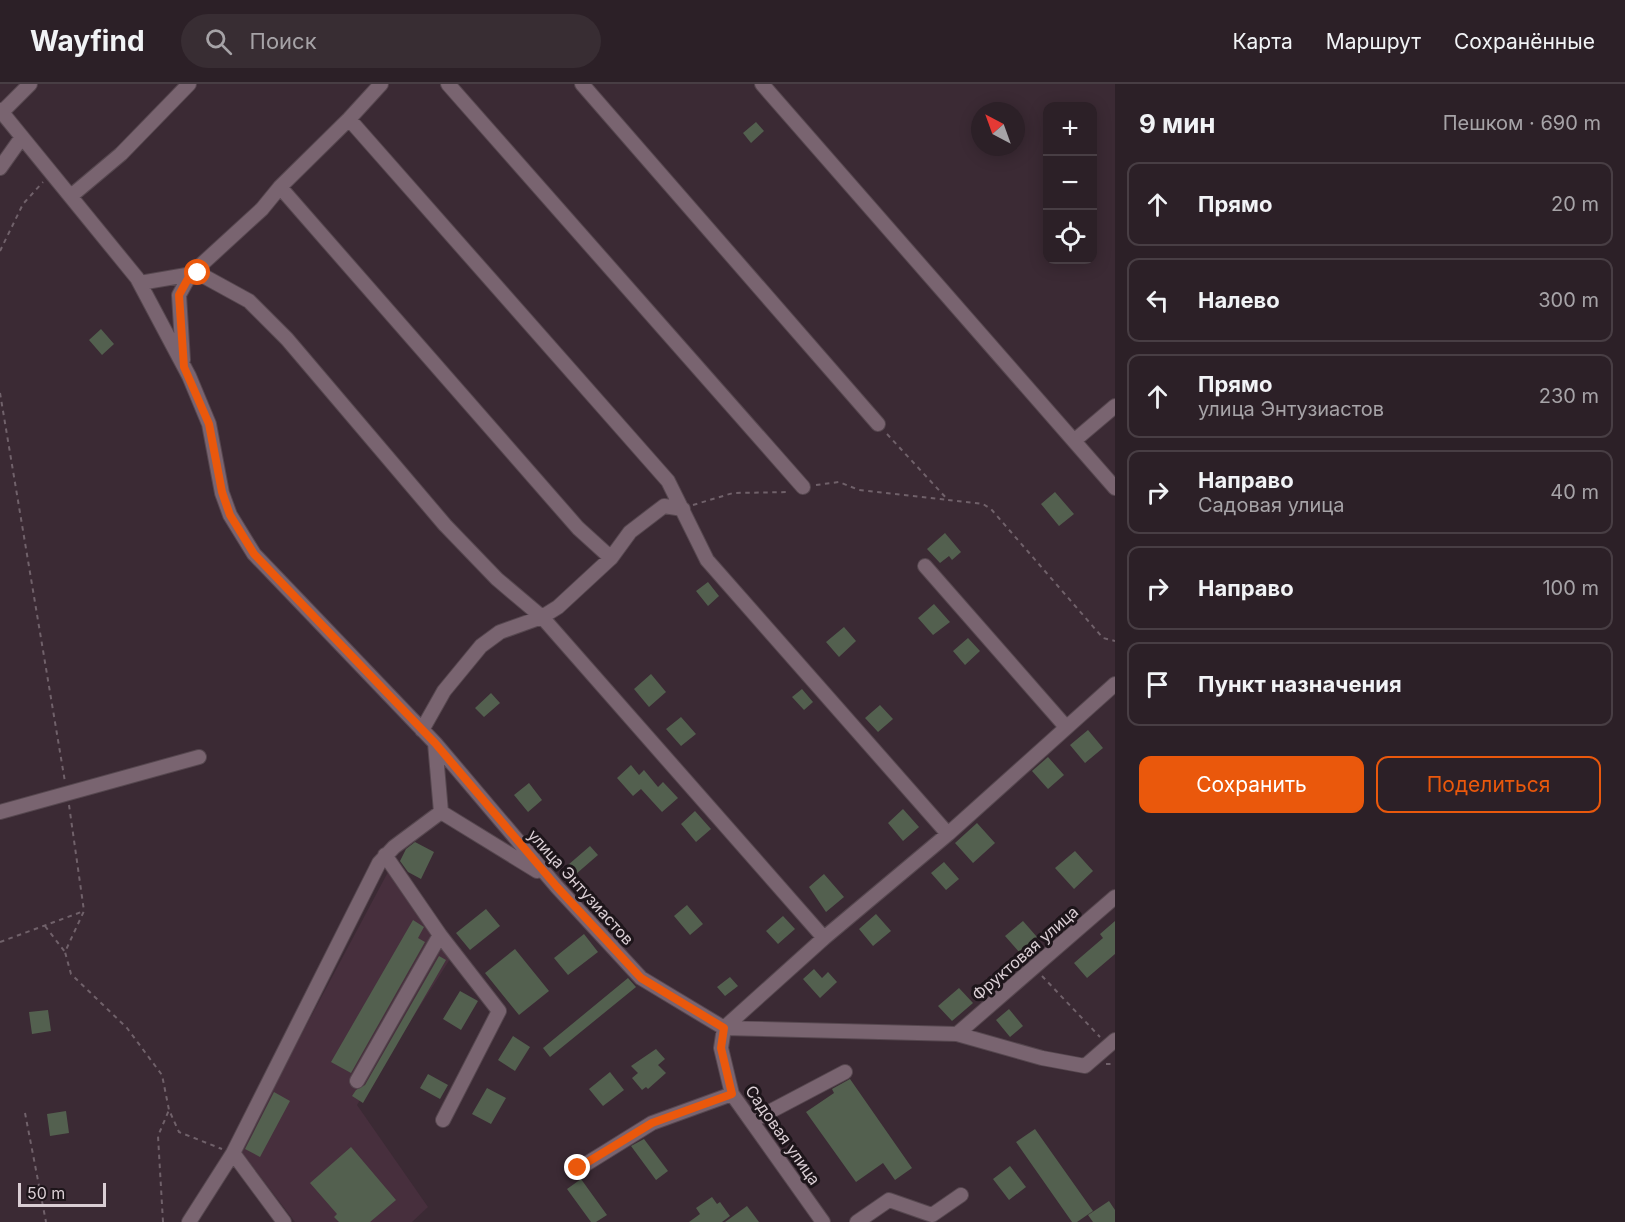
<!DOCTYPE html>
<html lang="ru">
<meta charset="utf-8">
<style>
body{margin:0;font-family:Inter,sans-serif;background:#382d33;color:#f1f3f6}
.controls{position:absolute;right:18px;top:18px;display:grid;overflow:hidden;border-radius:12px;box-shadow:0 3px 15px #0003}
.controls button{width:54px;height:54px;display:grid;place-items:center;padding:0;border:0;border-bottom:2px solid #483e44;background:#2c2027;color:#f1f3f6;font:30px sans-serif}
.compass{position:absolute;left:971px;top:18px;width:54px;height:54px;border-radius:50%;background:#2c2027;box-shadow:0 3px 15px #0003;rotate:319deg}
.scale{position:absolute;left:18px;bottom:15px;width:88px;box-sizing:border-box;padding-left:6px;border:3px solid #daced4;border-top:0;font-size:16px;line-height:21px;white-space:nowrap;color:#daced4;-webkit-text-stroke:4px #1d151a;paint-order:stroke}
.stop{position:absolute;width:18px;height:18px;margin:-14px;border:4px solid #ea580c;border-radius:50%;background:#fff}
.stop.end{background:#ea580c;border-color:#fff;box-shadow:0 2px 6px #0008}
.list{margin:0;padding:0;list-style:none}
h2{display:flex;justify-content:space-between;align-items:center;height:78px;margin:0;padding:0 24px;font-size:26px}
h2 small{font-size:20px;font-weight:400;color:#a6a3a7}
.list li{display:grid;grid-template-columns:39px 1fr auto;gap:18px;align-items:center;box-sizing:border-box;height:84px;margin:0 12px 12px;padding:0 12px;border:2px solid #483e44;border-radius:12px}
.list b{display:block;font-size:22px;white-space:nowrap}
.list p{margin:0;font-size:20px;white-space:nowrap;color:#a6a3a7}
.list em{font-size:20px;font-style:normal;color:#a6a3a7}
.actions{display:flex;gap:12px;padding:18px 24px}
.actions a{flex:1;padding:14px 0;border:2px solid #ea580c;border-radius:12px;text-align:center;font-size:21px;color:#ea580c}
.actions .main{background:#ea580c;color:#fff}
.icon{flex:none;width:33px;height:33px;fill:none;stroke:currentColor;stroke-width:2;stroke-linecap:round;stroke-linejoin:round}
.map{position:relative;flex:none;width:1115px;height:1138px;overflow:hidden}
header{display:flex;align-items:center;gap:36px;box-sizing:border-box;height:84px;padding:0 30px;background:#2c2027;border-bottom:2px solid #483e44}
header strong{font-size:28px}
nav{display:flex;gap:33px;margin-inline-start:auto;font-size:21px}
.search{width:420px;height:54px;background:#382d33;display:flex;align-items:center;gap:15px;box-sizing:border-box;padding:0 21px;border-radius:33px;color:#a6a3a7;font-size:22px}
main{display:flex}
aside{flex:1;background:#2c2027}
.map>svg:first-child{display:block}
.built{fill:#472f3d}
.building{fill:#53604f}
.lines{fill:none;stroke-linecap:round;stroke-linejoin:round}
.minor-casing{stroke:#56474f;stroke-width:16}
.path{stroke:#70616a;stroke-width:2;stroke-dasharray:4.5 4.5;stroke-linecap:butt}
.minor{stroke:#796470;stroke-width:14}
.route{stroke:#ea580c;stroke-width:8}
.labels{text-anchor:middle;stroke-width:6;stroke-linejoin:round;paint-order:stroke}
.street-label{font-size:16px;fill:#daced4;stroke:#1d151a}
</style>
<header>
<strong>Wayfind</strong>
<div class="search"><svg class="icon" aria-label="search" viewBox="0 0 24 24"><circle cx="10" cy="10" r="6"/><path d="M15 15l6 6"/></svg>Поиск</div>
<nav><a>Карта</a><a>Маршрут</a><a>Сохранённые</a></nav>
</header>
<main>
<div class="map">
<svg width="1115" height="1138" viewBox="0 0 1115 1138">
<rect width="100%" height="100%" fill="#3b2a34"/>
<path class="built" d="M388 788 452 872 357 1021 428 1123 412 1138H295L240 1066Z"/>
<path class="building" d="M756 38 764 47 751 59 743 49Z
M101 245 114 260 102 271 89 256Z
M1055 408 1074 430 1059 442 1041 420Z
M945 449 961 468 952 476 949 472 940 479 927 465Z
M708 498 719 512 708 522 696 507Z
M934 520 950 538 933 551 918 534Z
M844 543 856 557 839 573 826 558Z
M968 554 980 567 965 581 953 567Z
M651 590 666 608 649 623 634 605Z
M802 605 813 618 804 626 792 613Z
M491 609 500 619 484 633 475 624Z
M880 621 893 635 878 648 865 634Z
M681 633 696 650 681 662 666 645Z
M1088 646 1103 664 1085 679 1070 661Z
M1048 673 1064 691 1048 705 1032 687Z
M631 681 639 691 644 686 658 703 663 698 678 714 662 728 641 705 633 712 617 694Z
M529 699 542 716 528 728 514 711Z
M903 725 919 743 903 757 888 739Z
M695 727 711 745 696 758 681 740Z
M977 739 995 759 973 779 955 759Z
M415 758 434 768 421 795 408 788 400 777 406 765Z
M590 762 598 771 576 790 568 781Z
M1075 767 1093 787 1074 805 1055 784Z
M944 778 959 795 946 806 931 789Z
M824 790 844 813 826 828 809 803Z
M687 821 703 840 690 851 674 832Z
M486 825 500 842 470 866 456 849Z
M876 830 891 847 873 862 859 845Z
M783 832 795 845 778 860 766 847Z
M413 836 424 843 418 854 425 858 351 989 331 978Z
M1023 837 1037 853 1019 868 1005 852Z
M1115 837V870L1087 894 1074 879 1103 854 1100 850Z
M584 850 598 868 568 891 554 874Z
M515 865 549 907 519 931 485 889Z
M439 872 446 876 363 1019 352 1012 356 1006 365 1001Z
M814 885 822 894 828 888 837 898 820 914 803 895Z
M730 893 738 902 725 912 717 903Z
M628 894 636 903 550 973 543 964Z
M959 904 973 919 952 937 938 922Z
M460 907 478 917 461 946 443 935Z
M1009 925 1023 942 1010 953 996 936Z
M48 926 51 947 32 950 29 928Z
M513 952 530 963 515 987 498 976Z
M656 965 665 975 658 981 666 989 648 1005 646 1003 642 1006 632 994 638 989 631 982Z
M610 988 624 1006 603 1022 589 1005Z
M428 990 448 1001 440 1015 420 1004Z
M850 995 912 1084 895 1096 883 1079 856 1098 806 1028 834 1009 832 1005Z
M487 1004 506 1014 491 1040 472 1030Z
M274 1008 290 1017 260 1073 245 1065Z
M66 1027 69 1049 50 1052 47 1030Z
M1035 1045 1093 1127 1077 1138H1072L1016 1058Z
M644 1055 668 1087 656 1096 631 1062Z
M351 1063 396 1116 370 1138H339L334 1133 337 1130 310 1099Z
M1010 1082 1026 1103 1009 1116 993 1095Z
M581 1095 607 1131 596 1138H591L567 1105Z
M712 1113 717 1120 720 1118 730 1132 722 1138H689L700 1130 696 1124Z
M1109 1117 1115 1126V1138H1093L1088 1131Z
M747 1122 759 1138H725Z"/>
<g class="lines">
<defs>
<path id="minor" d="M448 0 803 403
M582 0 878 340
M762 0 1115 404
M0 26 137 194 189 292 209 340 222 409 230 431 254 470 435 659 557 803 641 894 724 944 957 950 1042 974 1085 982 1115 956
M2 28 30 0
M349 35 668 397 707 476 948 750
M0 84 22 53
M280 103 578 444 611 474
M71 112 121 70 189 0
M140 199 198 189 249 217 287 255 445 441 497 495 542 533 824 854
M183 276 179 211 190 191 262 125 280 103 349 35 381 0
M1075 356 1115 322
M925 482 1066 643
M422 646 444 607 481 562 500 548 542 533 558 523 611 474 630 448 664 422 683 425
M0 728 199 673
M441 728 537 787
M385 771 440 851
M724 944 824 854 948 750 1115 600
M724 944 721 964 732 1010 823 1138
M957 950 1115 813
M357 997 440 851 499 927 443 1036
M752 1037 845 988
M233 1069 284 1138
M578 1085 652 1039 732 1010
M189 1138 233 1069 379 779 394 763 441 728 435 659
M857 1138 889 1116 932 1131 961 1111"/>
</defs>
<use href="#minor" class="minor-casing"/>
<path class="path" d="M0 167 23 120 43 98
M0 309 65 698
M887 350 948 416 983 420 991 425 1103 554 1115 557
M816 401 839 398 859 406 948 416
M693 421 733 409 790 408
M69 721 84 827 65 868 71 890 127 944 162 991 169 1026 179 1048 222 1065
M45 842 65 868
M0 858 84 827
M1042 892 1100 953
M1106 980H1115
M25 1029 46 1138
M163 1138 158 1052 169 1026"/>
<use href="#minor" class="minor"/>
</g>
<g class="lines">
<path class="route" d="M198 189 190 191 179 211 184 283 209 340 222 408 230 431 254 470 435 659 557 803 641 894 724 944 721 964 732 1010 652 1039 578 1084"/>
</g>
<g class="labels">
<g class="street-label">
<text transform="translate(581 803) rotate(48)" y="6">улица Энтузиастов</text>
<text transform="translate(1025 869) rotate(-41)" y="6">Фруктовая улица</text>
<text transform="translate(783 1051) rotate(55)" y="6">Садовая улица</text>
</g>
</g>
</svg>
<div class="controls">
<button>+</button>
<button>−</button>
<button><svg class="icon" aria-label="locate" viewBox="0 0 24 24"><circle cx="12" cy="12" r="6"/><path d="M12 2v4M12 18v4M2 12h4M18 12h4"/></svg></button>
</div>
<svg class="compass" viewBox="-18 -18 36 36"><path d="M0-13l5 13h-10z" fill="#e53935"/><path d="M0 13l5-13h-10z" fill="#a6a3a7"/></svg>
<div class="scale">50 m</div>
<div class="stop" style="left:198px;top:189px"></div>
<div class="stop end" style="left:578px;top:1084px"></div>
</div>
<aside>
<h2>9 мин<small>Пешком · 690 m</small></h2>
<ul class="list">
<li><svg class="icon" aria-label="ahead" viewBox="0 0 24 24"><path d="M12 20V5M6 11l6-6 6 6"/></svg><div><b>Прямо</b></div><em>20 m</em></li>
<li><svg class="icon" aria-label="left" viewBox="0 0 24 24"><path d="M17 20v-9H6M10 6l-5 5 5 5"/></svg><div><b>Налево</b></div><em>300 m</em></li>
<li><svg class="icon" aria-label="ahead" viewBox="0 0 24 24"><path d="M12 20V5M6 11l6-6 6 6"/></svg><div><b>Прямо</b><p>улица Энтузиастов</p></div><em>230 m</em></li>
<li><svg class="icon" aria-label="right" viewBox="0 0 24 24"><path d="M7 20v-9h11M14 6l5 5-5 5"/></svg><div><b>Направо</b><p>Садовая улица</p></div><em>40 m</em></li>
<li><svg class="icon" aria-label="right" viewBox="0 0 24 24"><path d="M7 20v-9h11M14 6l5 5-5 5"/></svg><div><b>Направо</b></div><em>100 m</em></li>
<li><svg class="icon" aria-label="arrive" viewBox="0 0 24 24"><path d="M6 21V4h12l-3 4 3 4H6"/></svg><div><b>Пункт назначения</b></div></li>
</ul>
<div class="actions"><a class="main">Сохранить</a><a>Поделиться</a></div>
</aside>
</main>
